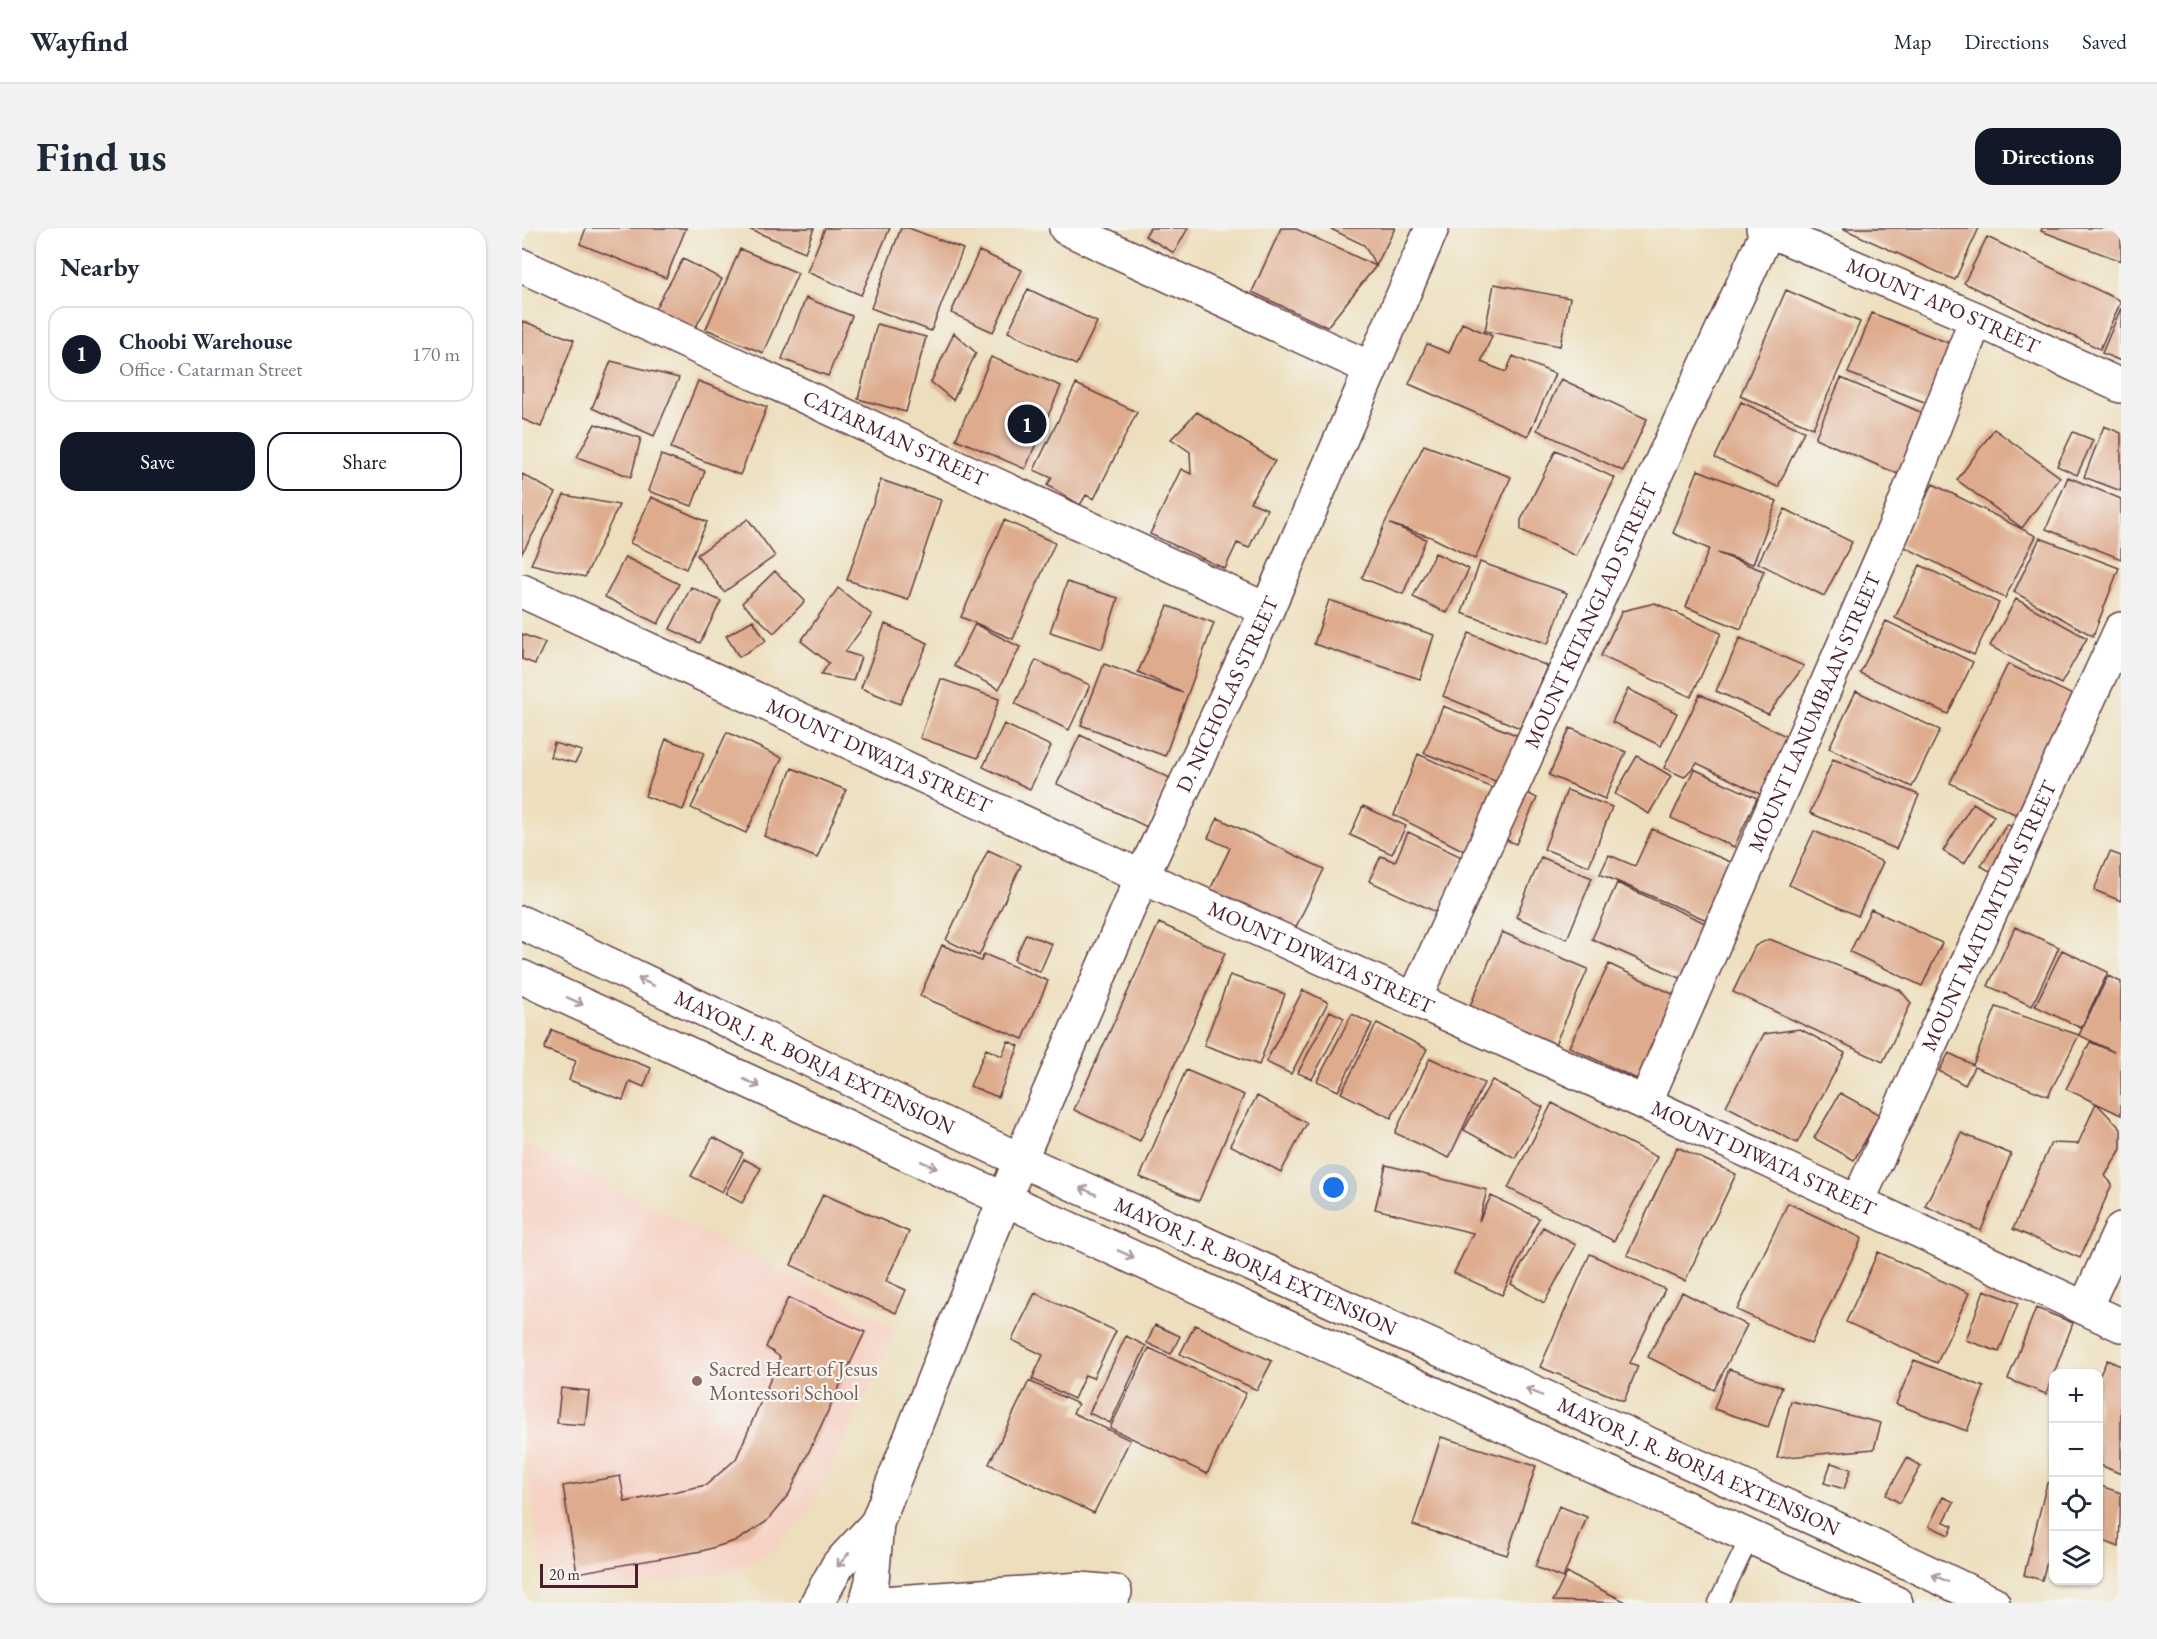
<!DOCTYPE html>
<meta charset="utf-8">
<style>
body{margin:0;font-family:"EB Garamond",serif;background:#f2f2f3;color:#1f2937}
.controls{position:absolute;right:18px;bottom:18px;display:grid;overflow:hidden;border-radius:12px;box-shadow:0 2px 4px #0004}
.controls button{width:54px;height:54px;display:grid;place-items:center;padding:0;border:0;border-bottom:2px solid #e0e1e3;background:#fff;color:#1f2937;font:30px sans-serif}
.scale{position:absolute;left:18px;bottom:15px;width:98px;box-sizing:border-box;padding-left:6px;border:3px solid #4a1f2b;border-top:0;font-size:16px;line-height:21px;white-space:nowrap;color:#4a1f2b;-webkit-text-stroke:4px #f6f6f2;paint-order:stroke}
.you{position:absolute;left:812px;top:960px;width:21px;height:21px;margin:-15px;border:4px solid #fff;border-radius:50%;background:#1a73e8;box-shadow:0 0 0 9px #1a73e833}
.badge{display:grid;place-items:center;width:39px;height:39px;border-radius:50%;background:#111827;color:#fff;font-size:20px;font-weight:700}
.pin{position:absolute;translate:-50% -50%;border:3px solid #fff;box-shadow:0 2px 6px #0006}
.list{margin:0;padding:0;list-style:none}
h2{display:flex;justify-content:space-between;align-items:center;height:78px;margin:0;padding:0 24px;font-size:26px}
h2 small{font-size:20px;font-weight:400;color:#747a83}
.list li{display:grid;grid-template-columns:39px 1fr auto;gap:18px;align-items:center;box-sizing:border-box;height:96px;margin:0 12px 12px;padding:0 12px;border:2px solid #e0e1e3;border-radius:18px}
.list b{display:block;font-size:22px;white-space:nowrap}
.list p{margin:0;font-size:20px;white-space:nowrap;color:#747a83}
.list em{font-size:20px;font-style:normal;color:#747a83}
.actions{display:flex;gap:12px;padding:18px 24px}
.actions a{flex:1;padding:14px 0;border:2px solid #111827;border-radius:18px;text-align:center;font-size:21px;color:#111827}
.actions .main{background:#111827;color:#fff}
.icon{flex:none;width:33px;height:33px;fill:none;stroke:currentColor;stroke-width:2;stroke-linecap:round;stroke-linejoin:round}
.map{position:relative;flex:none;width:1599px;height:1375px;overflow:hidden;border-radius:18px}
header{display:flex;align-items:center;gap:36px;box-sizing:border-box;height:84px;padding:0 30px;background:#fff;border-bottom:2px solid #e0e1e3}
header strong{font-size:28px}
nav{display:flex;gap:33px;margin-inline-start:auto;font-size:21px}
.intro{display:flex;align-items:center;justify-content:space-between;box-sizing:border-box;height:144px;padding:0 36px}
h1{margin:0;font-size:42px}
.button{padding:15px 27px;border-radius:18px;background:#111827;color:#fff;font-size:21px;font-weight:700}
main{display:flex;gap:36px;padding:0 36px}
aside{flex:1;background:#fff;border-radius:18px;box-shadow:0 2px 4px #0004}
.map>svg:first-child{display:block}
.built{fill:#f6d2c4}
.building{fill:#deab8d}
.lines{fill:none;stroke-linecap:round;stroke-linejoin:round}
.service-casing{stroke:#623c41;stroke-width:21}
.minor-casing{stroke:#623c41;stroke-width:36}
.primary-casing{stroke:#623c41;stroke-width:36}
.service{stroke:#fff;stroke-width:18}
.minor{stroke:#fff;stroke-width:33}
.primary{stroke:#fff;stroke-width:33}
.oneway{stroke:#ae9aa0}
.education-dot{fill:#8d6e63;stroke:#f6f6f2;stroke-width:2}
.labels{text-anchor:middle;stroke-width:4.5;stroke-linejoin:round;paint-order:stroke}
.street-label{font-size:21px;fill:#4a1f2b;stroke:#f6f6f2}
.education-label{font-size:21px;fill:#785e54;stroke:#f6f6f2;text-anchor:start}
</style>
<header>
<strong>Wayfind</strong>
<nav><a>Map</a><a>Directions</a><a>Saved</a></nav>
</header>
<div class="intro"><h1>Find us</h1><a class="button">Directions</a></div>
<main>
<aside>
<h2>Nearby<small></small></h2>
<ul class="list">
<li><span class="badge">1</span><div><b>Choobi Warehouse</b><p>Office · Catarman Street</p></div><em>170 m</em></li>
</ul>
<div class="actions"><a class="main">Save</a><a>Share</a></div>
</aside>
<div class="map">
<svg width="1599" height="1375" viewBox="0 0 1599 1375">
<rect width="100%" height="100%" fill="#f6f6f2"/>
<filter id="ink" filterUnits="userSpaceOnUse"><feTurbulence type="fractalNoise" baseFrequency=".0167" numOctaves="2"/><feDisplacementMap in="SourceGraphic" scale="12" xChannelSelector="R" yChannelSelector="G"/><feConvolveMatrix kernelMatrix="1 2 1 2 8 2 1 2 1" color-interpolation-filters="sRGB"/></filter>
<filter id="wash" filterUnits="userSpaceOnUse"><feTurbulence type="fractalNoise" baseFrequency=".008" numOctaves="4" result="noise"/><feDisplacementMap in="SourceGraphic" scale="24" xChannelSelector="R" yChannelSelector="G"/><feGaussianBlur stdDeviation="1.35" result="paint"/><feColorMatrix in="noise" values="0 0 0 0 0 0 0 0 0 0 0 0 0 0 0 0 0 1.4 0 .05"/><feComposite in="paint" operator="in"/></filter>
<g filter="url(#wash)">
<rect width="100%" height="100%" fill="#eddfbd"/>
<path class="built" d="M0 914 375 1100 308 1244 283 1288 254 1322 206 1345 24 1369 0 1207Z"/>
<g id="blocks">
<path class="building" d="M64 0H164L144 50 58 16Z
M224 0H292L283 24Z
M303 0H368L339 67 285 44Z
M379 0H387L441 21 409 103 349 80Z
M628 0H666L652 25 623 8Z
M759 0H772L854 38 842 17 807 0H873L854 38 805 99 730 64Z
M1320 0H1457L1433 52Z
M1520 0H1599V33L1519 3Z
M1465 9 1599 73 1578 121 1442 55Z
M218 21 276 45 241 125 184 101Z
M457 23 500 42 471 104 429 85Z
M161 31 200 51 171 104 132 83Z
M972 56 1048 70 1038 118 963 103Z
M506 61 575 94 554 137 486 104Z
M1264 62 1338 94 1291 200 1218 168Z
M284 70 330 88 306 148 260 131Z
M1599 80V133L1580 125Z
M1350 85 1429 116 1405 175 1326 145Z
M0 93 52 112 19 199 0 191Z
M940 95 970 108 959 134 984 144 991 128 1033 146 1006 208 887 156 905 116 927 125Z
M355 96 404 109 384 184 336 171Z
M432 105 454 125 431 172 409 154Z
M469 129 539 158 503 241 434 211Z
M89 133 157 150 132 208 70 180Z
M1319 150 1403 186 1376 246 1293 210Z
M1039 151 1125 191 1101 243 1015 202Z
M176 153 245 179 218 247 149 220Z
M554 156 615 184 572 271 564 267 558 277 525 257 530 250 512 242Z
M1219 174 1282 203 1256 259 1193 230Z
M675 184 753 233 728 274 745 281 727 320 715 315 703 341 628 306 659 241 669 246 668 224 649 211Z
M73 196 119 210 109 249 55 229Z
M1582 198 1599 205V263L1562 249Z
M1472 201 1538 249 1500 300 1435 252Z
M1551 204 1571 212 1555 247 1535 238Z
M902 217 989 249 953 331 909 309 868 296 904 311 881 366 840 350 863 295Z
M1034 222 1093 250 1054 328 999 302V292Z
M139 227 183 243 170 278 126 263Z
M1176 242 1255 273 1231 336 1195 325 1242 343 1219 401 1164 379 1187 321 1151 305Z
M0 246 34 265 0 325Z
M1546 249 1599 271V331L1524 301Z
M359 252 419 272 386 372 325 352Z
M1411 256 1514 308 1483 370 1379 317Z
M42 267 97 277 63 349 9 336Z
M129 269 185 294 164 341 108 315Z
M1263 281 1330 314 1302 368 1236 335Z
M226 291 253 328 202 364 175 327Z
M482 292 533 315 491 411 439 389Z
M1518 310 1597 340 1571 408 1492 364Z
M913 325 947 341 925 385 891 369Z
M103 329 157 356 136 396 83 369Z
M958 334 1045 365 1026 416 940 385Z
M1398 337 1477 375 1452 427 1373 390Z
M253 343 283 373 252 405 220 375Z
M545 354 596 370 580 421 528 404Z
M169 359 199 373 178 415 148 401Z
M316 360 350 387 323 424 339 429 331 453 299 447 307 435 279 413Z
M1494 371 1565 410 1539 456 1468 418Z
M807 372 912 407 898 451 792 416Z
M1133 375 1199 405 1169 469 1079 428 1100 383Z
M646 378 692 395 643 528 559 497 582 436 661 465 616 444Z
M231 392 244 413 217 429 204 408Z
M1364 393 1451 434 1426 486 1338 445Z
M363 396 406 415 378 476 339 460Z
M453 396 498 419 477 461 432 438Z
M947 405 1025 438 998 500 921 468Z
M0 406 23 415 13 436 0 431Z
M1218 410 1282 438 1246 486 1194 463Z
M514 432 568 457 547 502 493 476Z
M1486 436 1555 469 1497 588 1428 555Z
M419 451 477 471 456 530 398 510Z
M1106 461 1155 485 1139 518 1090 494Z
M1334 463 1418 502 1390 559 1307 520Z
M1178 466 1274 513 1246 570 1175 535 1162 549 1142 540Z
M921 478 997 508 978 555 902 525Z
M482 496 529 518 508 561 461 539Z
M1048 500 1104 524 1083 571 1027 547Z
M205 504 260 530 224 605 169 580Z
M558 507 648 550 625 599 535 556Z
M144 511 182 525 161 582 123 568Z
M32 515 60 523 53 535 28 529Z
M896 526 981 565 950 627 872 587Z
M1115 528 1149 548 1127 586 1093 566Z
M1311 531 1397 567 1374 621 1288 585Z
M270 540 324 562 295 630 242 608Z
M1172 541 1235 570 1212 619 1149 590Z
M1045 562 1090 579 1067 638 1022 621Z
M1001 563 1015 570 994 616 980 610Z
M1451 575 1472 588 1442 636 1421 623Z
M841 578 884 598 870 626 828 607Z
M696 590 802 641 770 707 686 666 708 620 686 610Z
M1485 596 1498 605 1473 646 1459 638Z
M1130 601 1211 635 1187 693 1078 646 1087 627 1113 638Z
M1292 603 1361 634 1336 688 1267 657Z
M886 604 942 630 916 685 847 653 859 628 873 634Z
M466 622 499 637 457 728 424 712Z
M1588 624 1599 628V673L1572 662Z
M1019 629 1070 650 1045 711 994 689Z
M1095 655 1190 698 1165 753 1070 711Z
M1349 681 1420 715 1400 758 1328 724Z
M637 695 703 725 618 913 552 882Z
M1493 699 1537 719 1510 778 1466 758Z
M980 704 1066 741 1030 823 944 787Z
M504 706 530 716 518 744 492 732Z
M1247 711 1378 762 1389 775 1361 834 1211 764 1233 718Z
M420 717 459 733 462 726 526 753 501 811 398 768Z
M1540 722 1586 744 1559 800 1513 778Z
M1087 736 1157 769 1117 852 1047 819Z
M708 747 763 766 737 837 682 817Z
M1586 748 1599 754V887L1544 861 1568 814 1592 824 1557 807Z
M781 762 806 774 769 846 744 834Z
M1474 779 1557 807 1526 868 1452 839 1443 857 1417 843 1427 825 1451 837Z
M808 783 822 790 790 851 776 845Z
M830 786 850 796 816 863 795 853Z
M855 795 905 821 869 890 819 865Z
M1278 801 1323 825 1275 915 1204 878 1242 806Z
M30 802 129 840 122 859 108 853 101 872 47 852 54 833 22 821Z
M486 813 497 818 476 869 448 858 464 821 480 828Z
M908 830 962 855 927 930 873 905Z
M664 842 722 867 677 973 618 949Z
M970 852 1021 879 993 930 942 902Z
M1318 865 1358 887 1332 932 1292 910Z
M735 868 785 895 759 944 708 917Z
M1030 875 1135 929 1092 1013 986 960Z
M1574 875 1599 901V921L1583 948 1590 956 1558 1030 1491 1001 1529 915 1556 916Z
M1439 905 1489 926 1459 1003 1403 978Z
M191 909 221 925 200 964 169 948Z
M1155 919 1214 946 1163 1053 1105 1027Z
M222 931 239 940 220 975 203 966Z
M864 937 965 962 957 993 969 968 1017 990 980 1067 932 1045 951 1005 853 981Z
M301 966 387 1004 364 1053 384 1062 374 1085 269 1037Z
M1266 975 1340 1010 1289 1116 1215 1082Z
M1021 999 1054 1017 1022 1075 989 1056Z
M1356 1024 1447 1065 1415 1135 1324 1094Z
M1068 1026 1143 1061 1108 1135 1116 1138 1102 1173 1018 1139Z
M1462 1062 1496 1075 1477 1124 1444 1112Z
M1160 1064 1225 1097 1192 1162 1126 1129Z
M513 1065 594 1103 571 1150 563 1147 552 1171 510 1151 521 1127 490 1112Z
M266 1070 343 1104 267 1266 244 1294 216 1312 180 1323 55 1345 41 1258 98 1248 103 1274 184 1257 214 1231 258 1129 244 1119Z
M1514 1080 1551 1095 1524 1166 1486 1151Z
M633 1097 658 1108 649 1126 625 1115Z
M673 1097 750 1133 735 1162 658 1126Z
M604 1108 624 1118 588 1195 567 1185Z
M627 1120 724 1165 685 1246 588 1200Z
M1392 1132 1462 1159 1445 1203 1374 1176Z
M1585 1132 1599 1138V1246L1576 1236V1151Z
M1207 1141 1260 1159 1246 1199 1192 1181Z
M507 1153 556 1176 551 1185 608 1212 572 1285 467 1236Z
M39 1160 67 1163 63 1197 35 1195Z
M1269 1173 1359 1195 1352 1221 1255 1230Z
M919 1209 1014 1238 985 1327 891 1297Z
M1385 1230 1399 1238 1378 1275 1364 1267Z
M1309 1235 1329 1241 1322 1261 1302 1255Z
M1525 1255 1532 1256V1308L1520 1352 1502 1347Z
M1576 1257 1599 1265 1597 1319 1576 1311Z
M1421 1269 1432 1274 1422 1294 1431 1298 1427 1307 1407 1298Z
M1037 1278 1065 1289 1041 1350 1013 1339Z
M1045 1345 1106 1375 1031 1373Z"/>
</g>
</g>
<g filter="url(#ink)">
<use href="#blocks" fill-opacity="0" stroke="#623c41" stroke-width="1.5"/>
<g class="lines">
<defs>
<path id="service" d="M1196 1375 1229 1307"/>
<g id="minor">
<path d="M544 0 848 140"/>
<path id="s1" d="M1241 0 1454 91 1599 158"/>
<path id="s2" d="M0 38 745 382"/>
<path id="s3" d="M0 363 620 649 1123 875 1599 1097"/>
<path id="s4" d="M892 772 1246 2"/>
<path id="s5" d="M1123 875 1379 285 1454 91"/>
<path id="s6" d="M1335 975 1599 401"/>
<path d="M1563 1080 1599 1001"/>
<path d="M295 1375 316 1337 355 1295"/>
<path id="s7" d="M344 1375 350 1353 355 1295 498 932 620 649 745 382 910 0"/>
<path d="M361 1375 558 1361 593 1364"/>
</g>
<g id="primary">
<path id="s8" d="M0 695 498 932 1315 1301 1471 1375"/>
<path d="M0 749 482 971 1374 1375"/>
</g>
</defs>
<use href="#service" class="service-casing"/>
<use href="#minor" class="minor-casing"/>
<use href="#primary" class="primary-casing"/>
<use href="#service" class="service"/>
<use href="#minor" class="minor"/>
<use href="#primary" class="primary"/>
</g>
<defs><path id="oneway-shaft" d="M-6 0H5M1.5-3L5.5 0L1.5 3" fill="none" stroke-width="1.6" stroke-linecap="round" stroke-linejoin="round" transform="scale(1.5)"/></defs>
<g class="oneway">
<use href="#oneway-shaft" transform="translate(124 754) rotate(-155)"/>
<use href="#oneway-shaft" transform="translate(53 773) rotate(25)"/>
<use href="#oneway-shaft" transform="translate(230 855) rotate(25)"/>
<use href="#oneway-shaft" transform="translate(407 937) rotate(25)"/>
<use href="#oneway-shaft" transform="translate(566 963) rotate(-156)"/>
<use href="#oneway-shaft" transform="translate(604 1026) rotate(24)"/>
<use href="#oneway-shaft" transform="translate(1012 1164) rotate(-156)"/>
<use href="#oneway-shaft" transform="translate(321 1332) rotate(130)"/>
<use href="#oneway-shaft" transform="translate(1418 1350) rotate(-155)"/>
</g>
</g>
<circle class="education-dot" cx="175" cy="1153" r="6"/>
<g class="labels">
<g class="street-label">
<text dy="7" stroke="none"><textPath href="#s1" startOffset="196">MOUNT APO STREET</textPath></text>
<text dy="7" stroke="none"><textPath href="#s2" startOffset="411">CATARMAN STREET</textPath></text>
<text dy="7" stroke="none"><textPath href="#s4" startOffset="423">MOUNT KITANGLAD STREET</textPath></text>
<text dy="7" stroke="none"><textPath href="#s7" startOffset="981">D. NICHOLAS STREET</textPath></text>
<text dy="7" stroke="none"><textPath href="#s5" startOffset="426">MOUNT LANUMBAAN STREET</textPath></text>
<text dy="7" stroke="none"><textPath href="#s3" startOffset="393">MOUNT DIWATA STREET</textPath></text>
<text dy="7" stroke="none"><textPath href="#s6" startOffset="316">MOUNT MATUMTUM STREET</textPath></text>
<text dy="7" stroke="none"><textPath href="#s3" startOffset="879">MOUNT DIWATA STREET</textPath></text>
<text dy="7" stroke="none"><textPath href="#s8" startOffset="324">MAYOR J. R. BORJA EXTENSION</textPath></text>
<text dy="7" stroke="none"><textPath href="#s3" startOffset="1365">MOUNT DIWATA STREET</textPath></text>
<text dy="7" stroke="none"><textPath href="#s8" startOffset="810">MAYOR J. R. BORJA EXTENSION</textPath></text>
<text dy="7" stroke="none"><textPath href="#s8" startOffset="1296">MAYOR J. R. BORJA EXTENSION</textPath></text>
</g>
<g class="education-label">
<text x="187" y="1148">Sacred Heart of Jesus<tspan x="187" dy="24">Montessori School</tspan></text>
</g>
</g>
</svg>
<div class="controls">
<button>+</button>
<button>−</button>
<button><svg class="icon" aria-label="locate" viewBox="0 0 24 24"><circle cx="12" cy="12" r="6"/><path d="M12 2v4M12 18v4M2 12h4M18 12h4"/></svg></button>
<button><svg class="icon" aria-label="layers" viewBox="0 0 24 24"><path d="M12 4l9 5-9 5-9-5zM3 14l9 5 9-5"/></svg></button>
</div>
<div class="scale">20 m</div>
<div class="you"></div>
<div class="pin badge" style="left:505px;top:196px">1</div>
</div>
</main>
